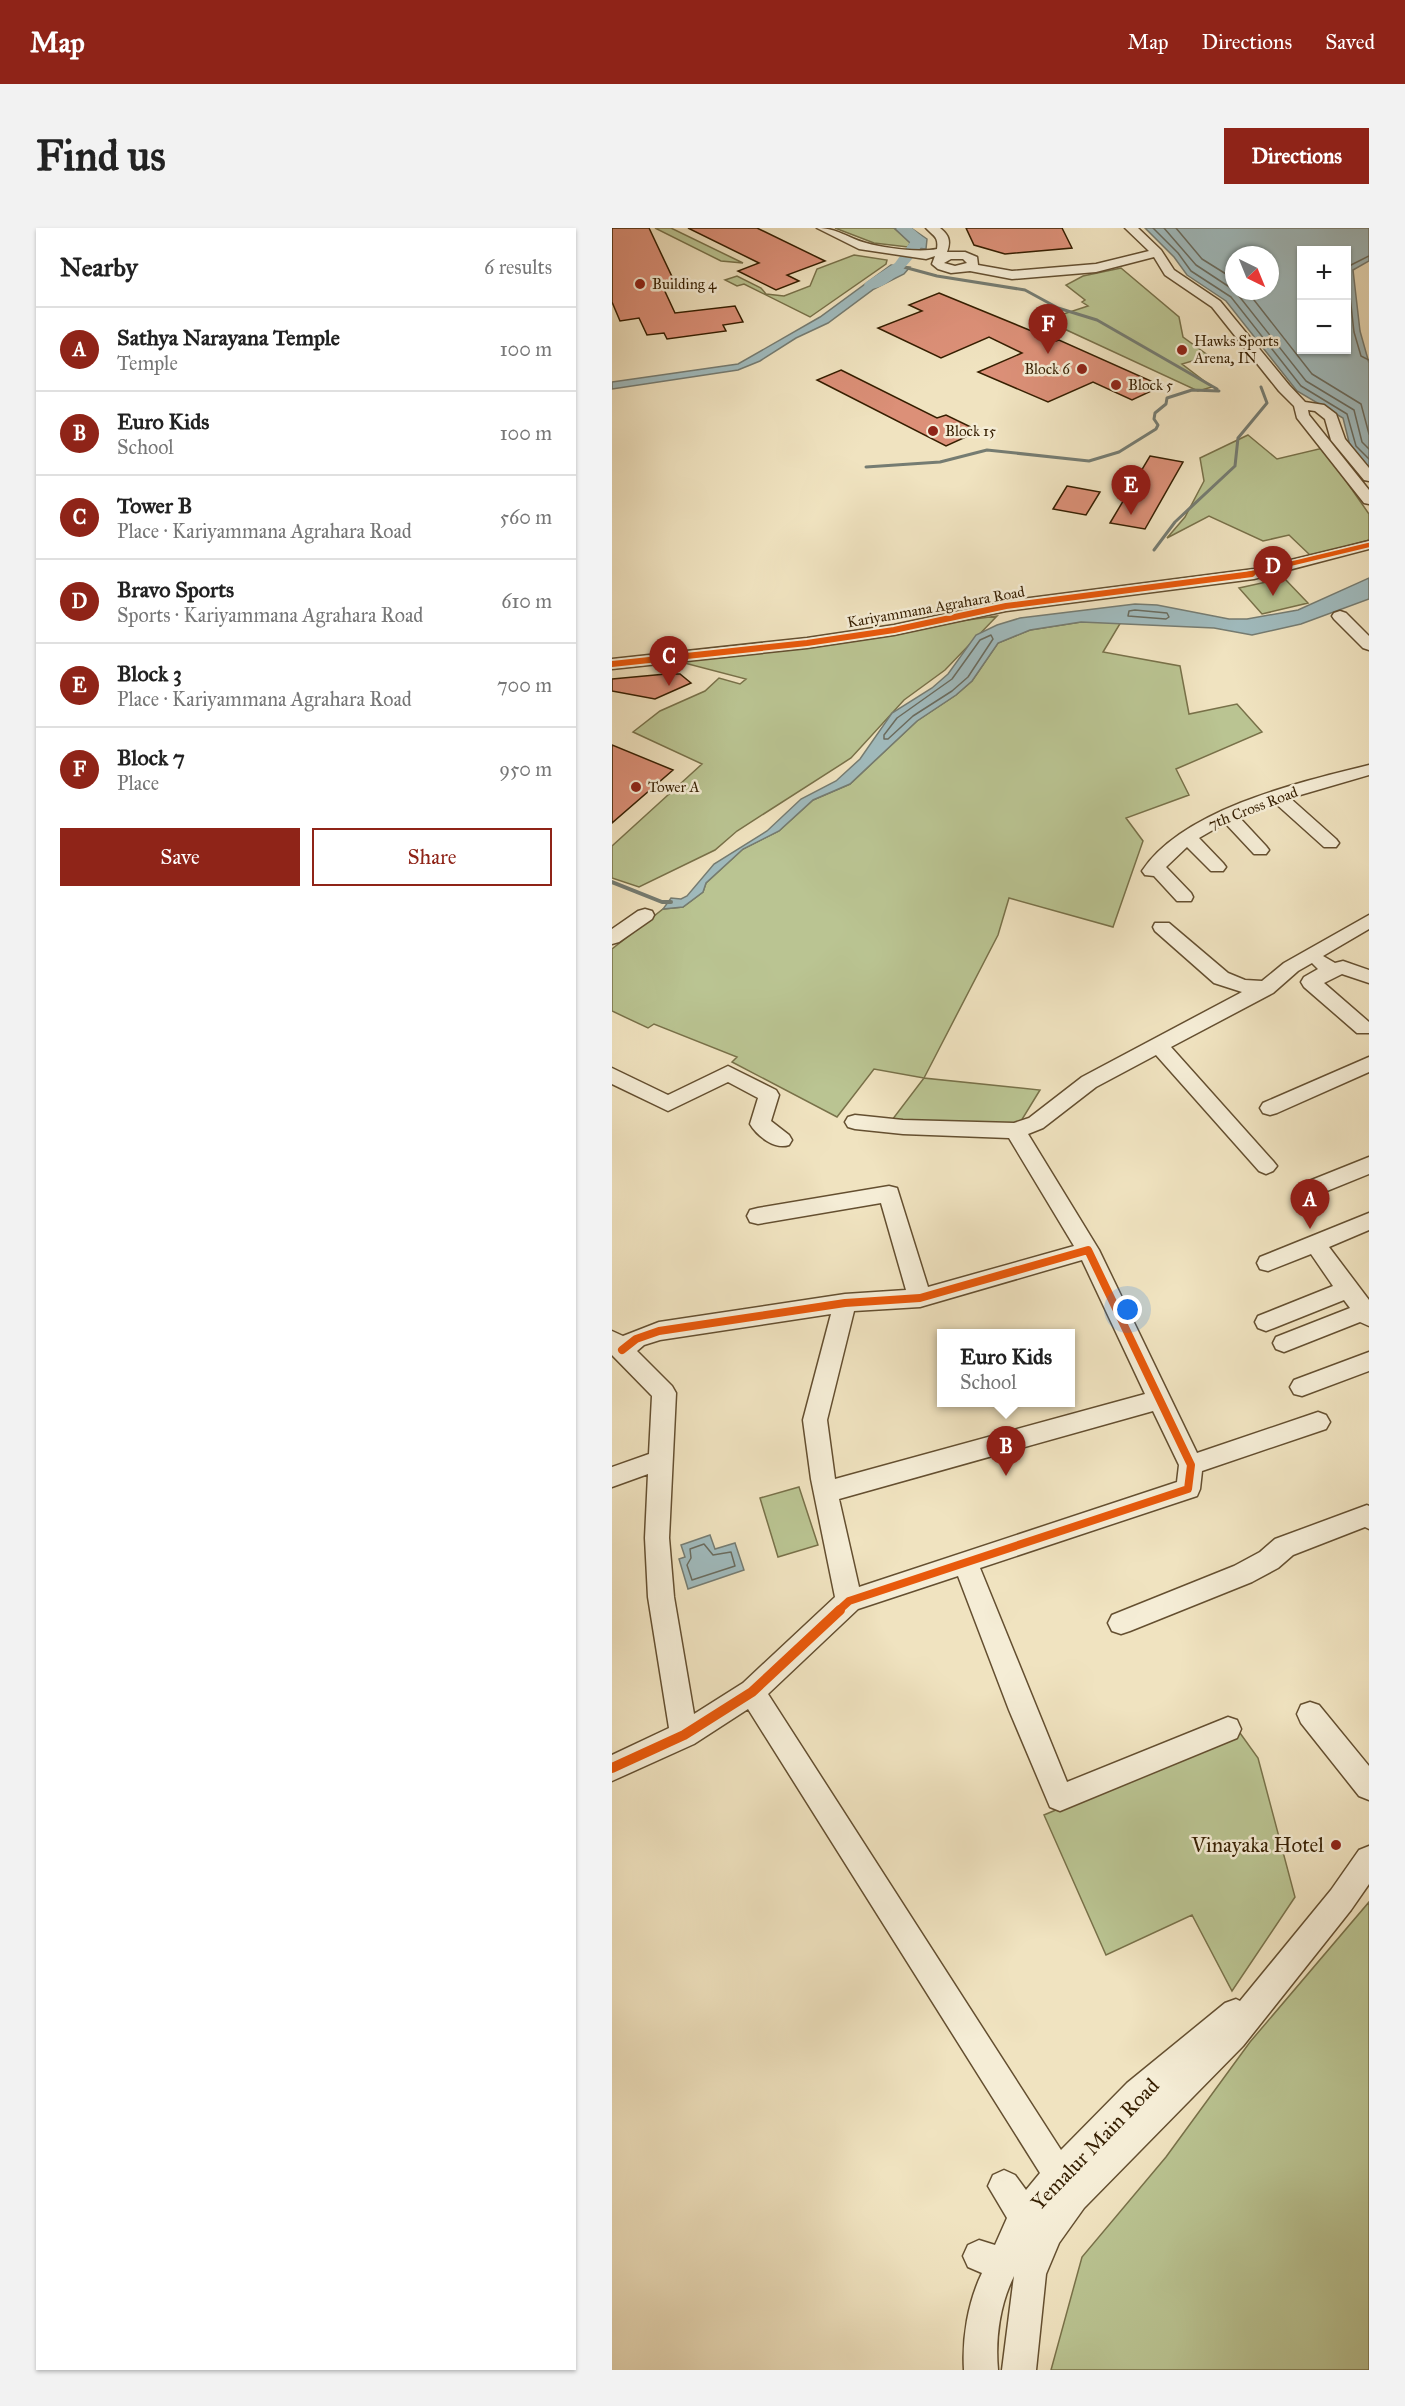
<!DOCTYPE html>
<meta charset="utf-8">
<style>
body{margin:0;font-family:"IM FELL Great Primer",serif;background:#f2f2f2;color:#222}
.controls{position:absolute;right:18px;top:18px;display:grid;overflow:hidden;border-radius:0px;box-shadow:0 2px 4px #0004}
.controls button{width:54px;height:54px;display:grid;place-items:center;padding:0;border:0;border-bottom:2px solid #e0e0e0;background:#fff;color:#222;font:30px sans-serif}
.compass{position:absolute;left:613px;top:18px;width:54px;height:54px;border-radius:50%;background:#fff;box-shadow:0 2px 4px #0004;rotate:137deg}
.you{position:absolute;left:516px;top:1082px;width:21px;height:21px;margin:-15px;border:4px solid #fff;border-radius:50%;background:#1a73e8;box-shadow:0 0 0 9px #1a73e833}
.badge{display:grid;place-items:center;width:39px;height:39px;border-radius:50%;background:#8f2418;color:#fff;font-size:20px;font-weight:700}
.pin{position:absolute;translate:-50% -50px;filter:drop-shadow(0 2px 3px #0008)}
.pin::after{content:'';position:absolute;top:32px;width:21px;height:18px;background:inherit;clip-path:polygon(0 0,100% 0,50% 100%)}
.popup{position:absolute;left:325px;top:1101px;width:138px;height:78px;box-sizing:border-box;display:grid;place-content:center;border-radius:0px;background:#fff;filter:drop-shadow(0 2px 4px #0005);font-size:20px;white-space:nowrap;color:#767676}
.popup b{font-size:22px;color:#222}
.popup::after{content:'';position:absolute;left:50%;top:100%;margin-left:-12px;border:12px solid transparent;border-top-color:#fff}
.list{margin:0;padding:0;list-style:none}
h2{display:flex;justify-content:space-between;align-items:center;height:78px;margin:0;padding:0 24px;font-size:26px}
h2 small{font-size:20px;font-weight:400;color:#767676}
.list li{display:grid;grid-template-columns:39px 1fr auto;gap:18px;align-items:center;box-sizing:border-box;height:84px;padding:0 24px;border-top:2px solid #e0e0e0}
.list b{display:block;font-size:22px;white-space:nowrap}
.list p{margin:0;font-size:20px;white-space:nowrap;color:#767676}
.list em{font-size:20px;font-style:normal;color:#767676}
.actions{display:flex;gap:12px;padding:18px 24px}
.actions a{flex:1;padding:14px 0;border:2px solid #8f2418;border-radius:0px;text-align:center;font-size:21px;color:#8f2418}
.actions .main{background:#8f2418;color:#fff}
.map{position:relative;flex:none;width:757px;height:2142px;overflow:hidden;border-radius:0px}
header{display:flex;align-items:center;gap:36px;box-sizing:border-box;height:84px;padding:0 30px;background:#8f2418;color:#fff}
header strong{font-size:28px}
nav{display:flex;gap:33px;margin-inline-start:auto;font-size:21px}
.intro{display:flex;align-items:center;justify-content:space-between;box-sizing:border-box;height:144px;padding:0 36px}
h1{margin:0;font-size:42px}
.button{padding:15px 27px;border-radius:0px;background:#8f2418;color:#fff;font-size:21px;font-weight:700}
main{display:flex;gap:36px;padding:0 36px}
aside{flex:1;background:#fff;border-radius:0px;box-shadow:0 2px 4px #0004}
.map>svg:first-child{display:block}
.green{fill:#bac492;stroke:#787149;stroke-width:1.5}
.water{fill:#a0bbbe;stroke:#757c72;stroke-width:1.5;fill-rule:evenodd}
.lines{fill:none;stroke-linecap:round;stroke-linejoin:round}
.shore{stroke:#6a6c5f;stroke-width:1.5}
.stream-far1{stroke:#757c72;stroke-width:3}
.stream{stroke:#757c72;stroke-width:4}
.river{fill:#a0bbbe;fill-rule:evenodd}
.building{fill:#dc9078;stroke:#351e00;stroke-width:1.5}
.minor-casing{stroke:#644f30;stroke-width:3}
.minor{fill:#f5edd6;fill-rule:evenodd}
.cycleway-far3-casing{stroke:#f5edd6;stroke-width:7}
.cycleway-far2-casing{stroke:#f5edd6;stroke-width:9}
.cycleway-far1-casing{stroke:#f5edd6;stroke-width:11}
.cycleway-casing{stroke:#f5edd6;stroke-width:14}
.cycleway-far3{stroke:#e8590c;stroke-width:4.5}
.cycleway-far2{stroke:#e8590c;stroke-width:6}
.cycleway-far1{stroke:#e8590c;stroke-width:8}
.cycleway{stroke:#e8590c;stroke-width:10}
.poi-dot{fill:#8f2418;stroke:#f5edd6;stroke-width:2}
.labels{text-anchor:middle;stroke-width:5;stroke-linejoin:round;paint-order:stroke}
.far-poi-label{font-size:15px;fill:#351e00;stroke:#f5edd6;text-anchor:start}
.far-street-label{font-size:15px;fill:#351e00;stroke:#f5edd6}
.near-poi-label{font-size:21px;fill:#351e00;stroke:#f5edd6;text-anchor:end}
.near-street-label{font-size:21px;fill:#351e00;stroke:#f5edd6}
</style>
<header>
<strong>Map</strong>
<nav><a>Map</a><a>Directions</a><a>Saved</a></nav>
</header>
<div class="intro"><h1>Find us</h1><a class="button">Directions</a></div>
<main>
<aside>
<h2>Nearby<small>6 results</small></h2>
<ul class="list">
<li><span class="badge">A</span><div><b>Sathya Narayana Temple</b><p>Temple</p></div><em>100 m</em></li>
<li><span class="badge">B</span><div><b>Euro Kids</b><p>School</p></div><em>100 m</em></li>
<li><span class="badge">C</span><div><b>Tower B</b><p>Place · Kariyammana Agrahara Road</p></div><em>560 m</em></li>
<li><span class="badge">D</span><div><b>Bravo Sports</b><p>Sports · Kariyammana Agrahara Road</p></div><em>610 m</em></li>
<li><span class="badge">E</span><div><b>Block 3</b><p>Place · Kariyammana Agrahara Road</p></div><em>700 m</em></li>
<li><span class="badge">F</span><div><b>Block 7</b><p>Place</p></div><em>950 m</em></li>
</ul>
<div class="actions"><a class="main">Save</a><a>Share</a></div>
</aside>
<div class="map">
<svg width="757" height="2142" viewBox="0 0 757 2142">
<rect width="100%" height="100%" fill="#f0e3c0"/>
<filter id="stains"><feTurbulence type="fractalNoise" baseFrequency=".00333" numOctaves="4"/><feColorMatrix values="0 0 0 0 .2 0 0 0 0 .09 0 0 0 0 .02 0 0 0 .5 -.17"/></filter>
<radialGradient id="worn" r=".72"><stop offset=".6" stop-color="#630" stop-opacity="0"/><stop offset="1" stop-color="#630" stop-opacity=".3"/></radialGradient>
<path class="green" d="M43 0H59L131 35 109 33Z
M223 0H282L299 15 296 19 262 15Z
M242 27 275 32 274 36 198 89 132 56 125 58 113 52 125 48 149 60 154 66 172 68 198 58 205 41Z
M509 40 567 89 571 109 597 128 570 136 600 159 586 163 433 92 476 78 470 74 473 72 454 57 471 48Z
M636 207 665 231 711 220 757 286V312L699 328 677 307 651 313 597 288 555 310 573 289 592 253 588 230Z
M672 350 696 375 650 386 627 360Z
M385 388 333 442 292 472 239 530 125 603 103 622 27 659 0 650V618L90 536 21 504 48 483 93 463 107 450 128 456 134 451 61 432Z
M469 394H509L491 424 568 438 577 486 625 476 650 504 564 541 577 567 514 590 531 613 501 699 397 670 386 707 312 850 428 862 406 898 280 892 312 850 262 841 225 889 120 834 125 829 42 796 36 800 0 783V721L51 681 71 679 91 664 94 655 131 621 167 603 201 572 238 556 305 493 344 467 360 453 386 415 418 402Z
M187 1259 206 1317 166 1329 148 1270Z
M628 1505 646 1530 683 1669 620 1763 580 1687 494 1727 432 1587Z
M757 1674V2142H439L470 2029 554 1929 638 1814Z"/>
<path class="water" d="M282 0H299L315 11 314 21 296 19 298 15Z
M533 0H757V33L741 42 748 103 757 135V239L739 222 731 190 685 163 614 73 575 47 562 29ZM690 22H734V122H690ZM622 27H658V63H622Z
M279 37 298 39 292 46 262 61 216 95 184 110 148 133 126 142 0 161V154L126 136 208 89Z
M757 350V371L689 396 640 407 602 400 469 394 418 402 386 415 360 453 344 467 305 493 238 556 201 572 167 603 131 621 94 655 91 664 71 679 51 681 59 670 69 671 75 668 102 636 155 603 189 571 224 553 248 531 280 485 320 460 336 446 364 407 385 397 408 390 523 376 545 377 617 391H635L686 382Z
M98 1307 103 1321 123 1315 132 1342 76 1361 67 1331 73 1329 69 1317Z"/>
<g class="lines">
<path class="shore" d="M541 0 566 25 579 43 619 69 689 158 735 186 744 218 757 231
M552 0 584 37 622 62
M564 0 590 31 622 51
M757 28 739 37 735 42 742 104 749 128 757 132
M623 63 694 153 742 182 750 214 757 221
M635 63 700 146 749 176 757 206
M523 382 555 385 557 389 554 391 516 388 517 383Z
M379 407 381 411 356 449 340 463 301 488 276 511H272V507L285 490 340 451 368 412Z
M92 1316 101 1327 119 1324 123 1338 80 1352 75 1337 79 1330 78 1321Z"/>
<path class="stream-far1" d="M288 38 325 48 413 62 446 80 485 92 605 161
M254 239 328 234 375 222 477 233 507 224 544 201 546 197 542 191 543 185 554 176 555 170 580 162 607 163
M542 322 563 294 623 238 626 210 655 175 649 159"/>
<path class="stream" d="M0 654 50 674H59"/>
<path class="river" d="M284 0H300L314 12C303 28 276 66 254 60L252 57 254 54 283 35 299 13Z"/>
</g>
<path class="building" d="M0 0H37L63 55 50 57 63 85 123 78 131 94 111 97 114 103 55 111 52 105 35 107 27 90 8 93 0 74Z
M76 0H145L213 33 175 47 187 53 164 62 126 43 147 35Z
M354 0H450L460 20 393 26 362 17Z
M327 65 444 113 447 112 550 158 520 172 481 154 436 174 366 144 410 125 377 109 329 130 266 100 310 83 297 77Z
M229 142 325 190 334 187 367 203 334 218 205 152Z
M538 228 571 234 533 301 498 295Z
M455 258 488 264 474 287 441 281Z
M54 446H68L79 455 43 471 0 463V451Z
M0 517 61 542 0 595Z"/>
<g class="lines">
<defs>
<path id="minor" d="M205 0C226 0 235 10 254 15 272 20 307 25 325 21 327 8 321 8 314 0H328C337 7 339 13 335 24H353L365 29 366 37 400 43 484 36 537 23 513 0H526L549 22 562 42 608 73 677 157 693 174 712 177 724 186 733 211 757 240V253L752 252 719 212 713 191 703 183 696 182 697 187 757 262V276L752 275 685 190 682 178 667 163 600 79 553 47 542 29 484 44 400 51 358 43 339 45 326 41 320 36 323 28 314 31 247 21ZM339 31H351L355 35 343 38 332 35Z
M757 313V321L642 351 394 383 282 407 195 420 0 441V431L195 410 282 397 394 373 642 341Z
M728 383 734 385 757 408V422L751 420 722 391 720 388 722 385Z
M757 537V547L678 570 724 611 727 615 724 619H712L663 575 627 589 654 618 657 622 654 626H642L613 595 587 610 611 635 614 639 611 643H599L575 619 554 639 579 665 581 669 579 673H565L542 648 533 647 530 643C571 581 688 554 757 537Z
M33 681 40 683 42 687 40 691 7 714 0 716V701L26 683Z
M757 687V701L711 728 723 735 731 733 757 742V755L730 746 712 755 757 794V805H745L692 759 689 754 692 749 706 741 700 735 686 743 661 765 559 819 661 933 665 938 661 943 654 946 647 943 544 827 484 859 431 900 416 906 487 1022 585 1225 706 1184 714 1187 718 1194 714 1201 590 1243 588 1261 585 1268 368 1340 455 1554 616 1489 625 1492 629 1501 625 1510 448 1583 438 1579 397 1482 346 1348 246 1381 156 1466 449 1922 515 1855 613 1775 624 1771 628 1773 719 1662 747 1622 757 1618V1656L739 1682 631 1818 472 1980 447 2015 434 2046 424 2142H390L402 2048C388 2076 383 2110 386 2142H352C350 2110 356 2074 370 2045L356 2039 351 2028 356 2017 367 2012 383 2017 395 1990 376 1958 381 1947 392 1942 403 1947 414 1962 428 1945 136 1481 82 1516 0 1553V1527L57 1500 36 1369 33 1310 36 1246 0 1259V1239L37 1226 40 1168 0 1127V1103L11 1108 47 1094 233 1066 294 1062 269 975 146 996 138 994 135 988 138 982 146 980 277 958 285 960 316 1059 462 1018 397 910 291 906 243 901 236 899 233 894 236 889 243 887 291 892 402 895 417 890 470 849 630 764 602 755 543 703 541 699 543 695H557L616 745 633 752 650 753 672 735ZM470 1032 533 1166 223 1251 215 1192 242 1083 308 1079ZM219 1086 191 1192 199 1251 223 1369 131 1455 82 1486 62 1369 57 1310 64 1165 60 1158 25 1123 32 1117 48 1112ZM541 1183 567 1237 565 1254 247 1359 227 1271Z
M757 829V844L665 885 658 887 651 885 648 880 651 875Z
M116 838 164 862 167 867 159 893 177 907 180 912 177 917C163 922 145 908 138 896L146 870 116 854 56 883 0 856V840L56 867Z
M757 929V946L705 967 697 965 694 959 697 953Z
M757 985V1002L717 1019 757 1072V1098L748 1094 672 1124 664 1121 661 1115 664 1109 738 1080 732 1072 662 1100 654 1103 646 1100 643 1094 646 1088 721 1058 699 1026 656 1043 648 1041 645 1035 648 1029Z
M757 1124V1143L690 1168 682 1166 678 1159 682 1152Z
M755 1277 757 1278V1301L753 1299 681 1327 666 1340 640 1354 518 1403 509 1406 500 1403 496 1395 500 1387 622 1338 648 1324 663 1311Z
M698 1474 707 1477 757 1538V1572L747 1568 689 1495 685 1486 689 1477Z"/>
</defs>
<use href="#minor" class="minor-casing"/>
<use href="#minor" class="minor"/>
<defs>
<path id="cycleway-far3" d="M628 348 757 317"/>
<path id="cycleway-far2" d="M0 436 195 415 282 402 394 378 640 346"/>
<path id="cycleway-far1" d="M10 1122 24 1111 47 1103 233 1075 308 1070 476 1022 579 1237 576 1261 237 1373 226 1383"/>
<path id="cycleway" d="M0 1540 72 1507 140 1464 228 1382"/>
</defs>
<use href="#cycleway-far3" class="cycleway-far3-casing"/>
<use href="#cycleway-far2" class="cycleway-far2-casing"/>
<use href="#cycleway-far1" class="cycleway-far1-casing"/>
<use href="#cycleway" class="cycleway-casing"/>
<use href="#cycleway-far3" class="cycleway-far3"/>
<use href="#cycleway-far2" class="cycleway-far2"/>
<use href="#cycleway-far1" class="cycleway-far1"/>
<use href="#cycleway" class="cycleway"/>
</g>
<g class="poi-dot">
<circle cx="28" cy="56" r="6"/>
<circle cx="570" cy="122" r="6"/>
<circle cx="470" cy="141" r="6"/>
<circle cx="504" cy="157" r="6"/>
<circle cx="321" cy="203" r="6"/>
<circle cx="24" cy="559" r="6"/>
<circle cx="724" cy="1617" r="6"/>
</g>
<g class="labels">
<g class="far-poi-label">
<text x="40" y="61">Building 4</text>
<text x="582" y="118">Hawks Sports<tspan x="582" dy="17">Arena, IN</tspan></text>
<text x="458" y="146" text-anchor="end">Block 6</text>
<text x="516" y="162">Block 5</text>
<text x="333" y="208">Block 15</text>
<text x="36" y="564">Tower A</text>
</g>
<g class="far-street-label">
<text transform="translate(324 379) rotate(-10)" y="5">Kariyammana Agrahara Road</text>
<text transform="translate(641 580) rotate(-21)" y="5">7th Cross Road</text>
</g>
<g class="near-poi-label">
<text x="712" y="1624">Vinayaka Hotel</text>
</g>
<g class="near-street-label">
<text transform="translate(483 1916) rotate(-46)" y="7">Yemalur Main Road</text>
</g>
</g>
<rect width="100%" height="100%" filter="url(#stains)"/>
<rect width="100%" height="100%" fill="url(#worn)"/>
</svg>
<div class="controls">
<button>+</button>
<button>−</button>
</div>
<svg class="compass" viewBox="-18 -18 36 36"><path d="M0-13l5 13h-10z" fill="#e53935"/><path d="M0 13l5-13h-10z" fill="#767676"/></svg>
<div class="you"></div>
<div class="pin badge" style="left:698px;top:1001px">A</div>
<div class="pin badge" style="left:394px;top:1248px">B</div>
<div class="popup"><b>Euro Kids</b>School</div>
<div class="pin badge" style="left:57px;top:458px">C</div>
<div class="pin badge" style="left:661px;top:368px">D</div>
<div class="pin badge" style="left:519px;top:287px">E</div>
<div class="pin badge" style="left:436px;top:126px">F</div>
</div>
</main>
